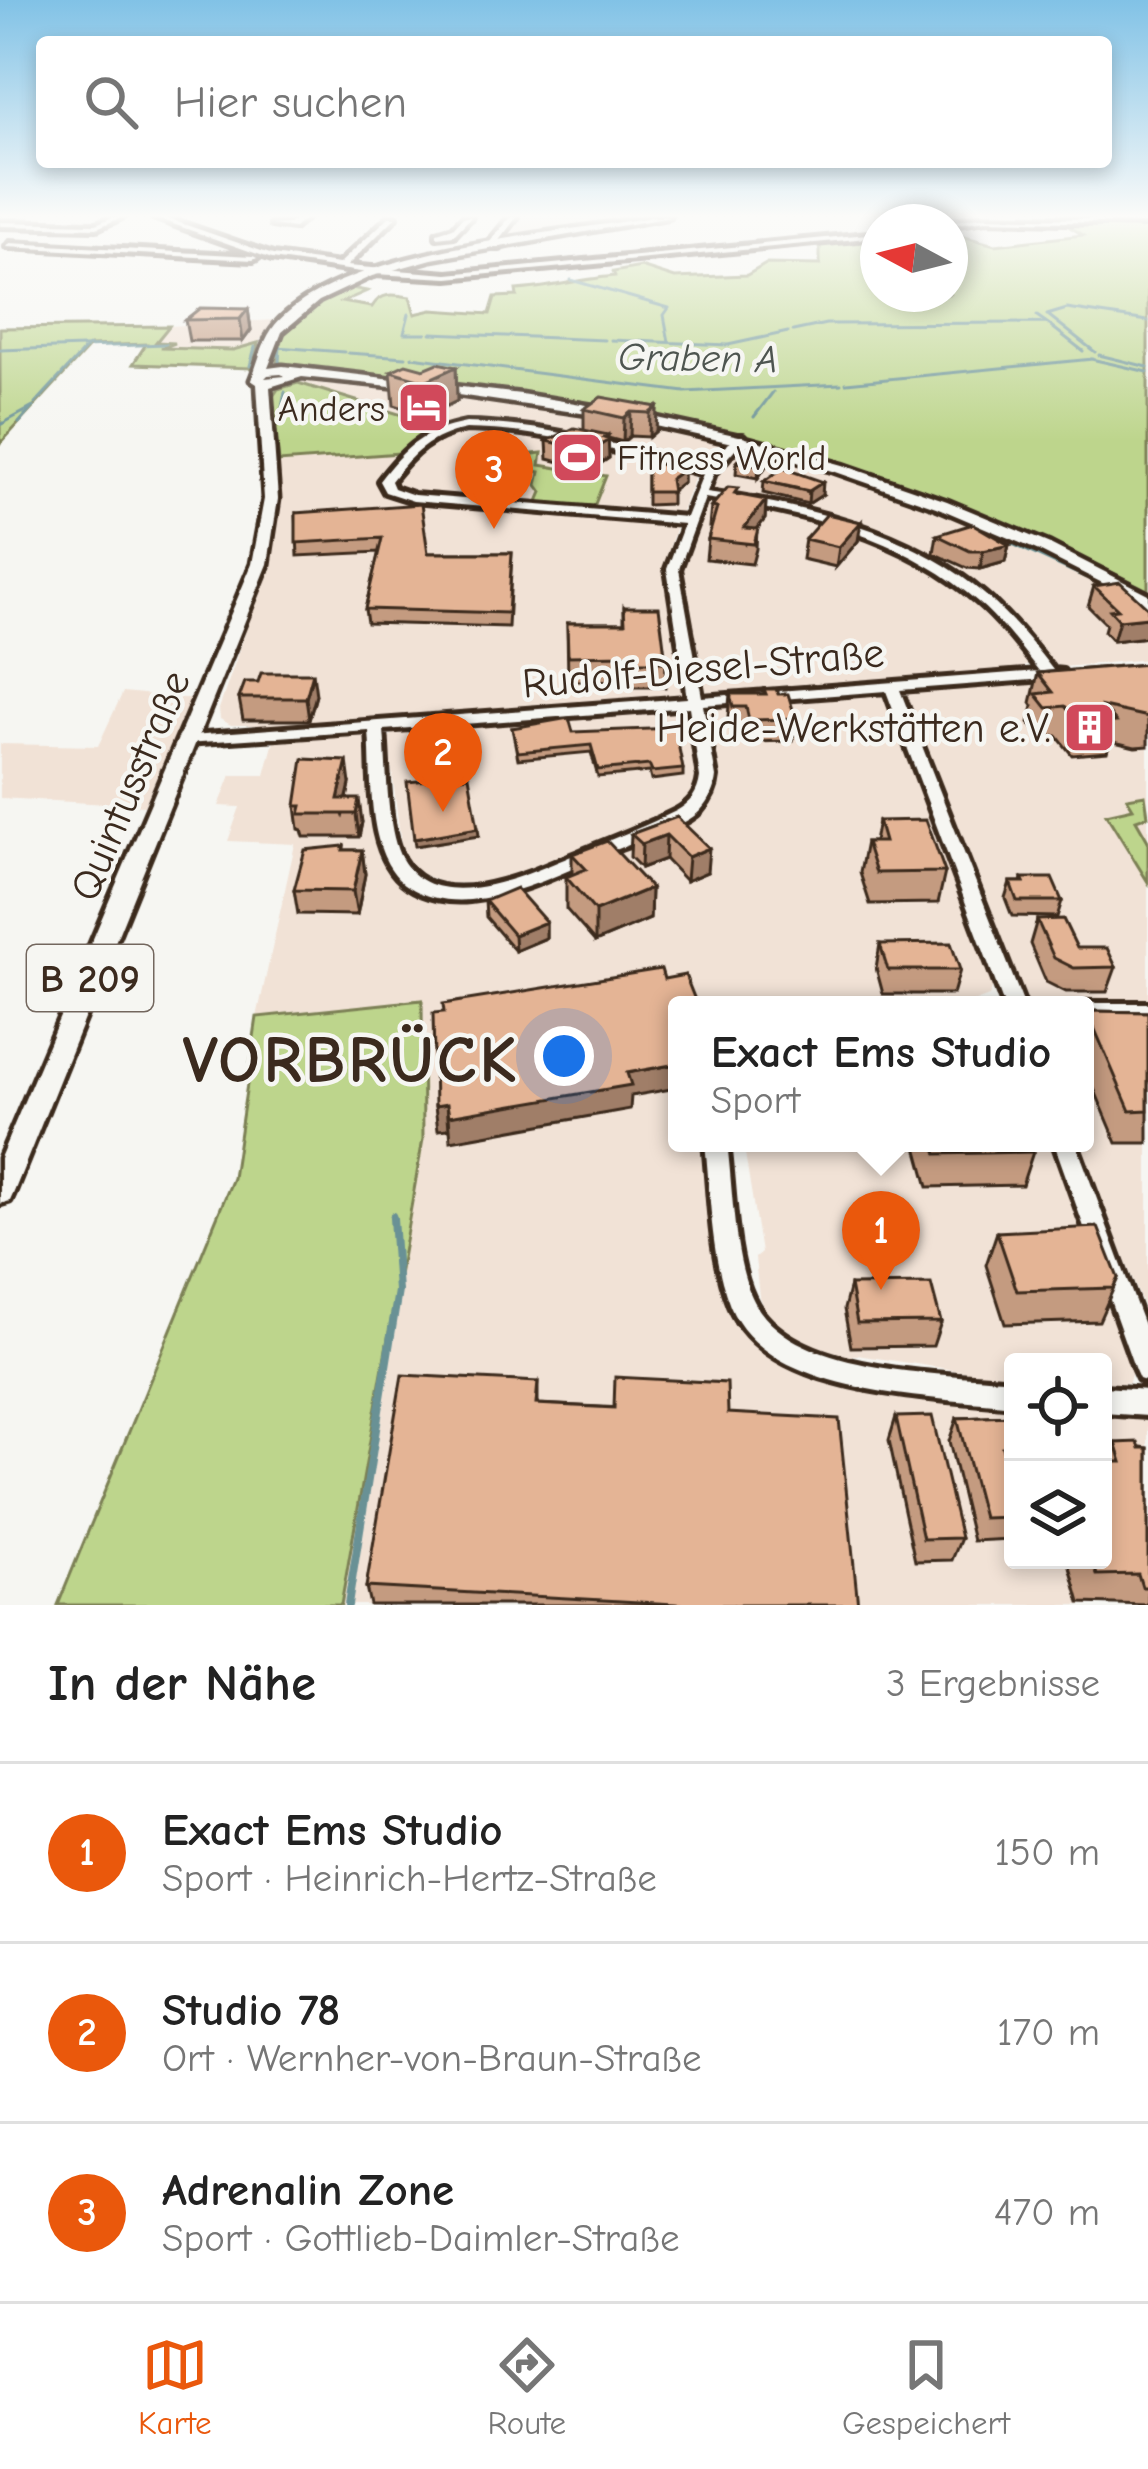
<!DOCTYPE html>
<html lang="de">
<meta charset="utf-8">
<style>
body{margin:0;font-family:"Comic Neue",sans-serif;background:#f2f2f2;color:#222}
.controls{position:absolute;right:36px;bottom:36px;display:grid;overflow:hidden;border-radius:12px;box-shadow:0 6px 18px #0003}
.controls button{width:108px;height:108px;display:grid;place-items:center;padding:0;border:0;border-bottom:3px solid #e0e0e0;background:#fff;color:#222;font:60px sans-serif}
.compass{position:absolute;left:860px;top:204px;width:108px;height:108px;border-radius:50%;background:#fff;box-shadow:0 6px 18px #0003;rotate:277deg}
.you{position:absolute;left:564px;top:1056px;width:42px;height:42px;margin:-30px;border:9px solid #fff;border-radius:50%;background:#1a73e8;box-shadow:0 0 0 18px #1a73e833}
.badge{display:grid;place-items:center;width:78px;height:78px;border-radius:50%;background:#ea580c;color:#fff;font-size:39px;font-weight:700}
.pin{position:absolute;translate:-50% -99px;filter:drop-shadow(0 3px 6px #0008)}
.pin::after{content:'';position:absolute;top:63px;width:42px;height:36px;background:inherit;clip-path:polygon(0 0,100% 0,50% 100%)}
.popup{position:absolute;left:668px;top:996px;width:426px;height:156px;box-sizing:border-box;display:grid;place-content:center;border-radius:12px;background:#fff;filter:drop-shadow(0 3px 9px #0005);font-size:39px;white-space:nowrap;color:#767676}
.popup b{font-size:45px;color:#222}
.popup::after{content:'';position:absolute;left:50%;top:100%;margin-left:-24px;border:24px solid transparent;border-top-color:#fff}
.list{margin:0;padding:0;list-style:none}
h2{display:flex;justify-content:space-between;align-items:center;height:156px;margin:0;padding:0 48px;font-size:51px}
h2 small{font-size:39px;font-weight:400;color:#767676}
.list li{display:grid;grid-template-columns:78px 1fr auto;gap:36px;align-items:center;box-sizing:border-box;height:180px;padding:0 48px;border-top:3px solid #e0e0e0}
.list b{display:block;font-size:45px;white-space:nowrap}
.list p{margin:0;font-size:39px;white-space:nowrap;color:#767676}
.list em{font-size:39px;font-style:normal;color:#767676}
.icon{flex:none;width:66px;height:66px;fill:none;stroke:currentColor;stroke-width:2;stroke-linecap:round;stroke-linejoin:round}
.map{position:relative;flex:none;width:1148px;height:1605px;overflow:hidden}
.search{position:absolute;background:#fff;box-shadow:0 6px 18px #0003;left:36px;right:36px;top:36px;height:132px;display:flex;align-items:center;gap:30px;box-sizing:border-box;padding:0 42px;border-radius:12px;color:#767676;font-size:45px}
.sheet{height:696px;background:#fff}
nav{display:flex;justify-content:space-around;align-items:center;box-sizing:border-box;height:168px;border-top:3px solid #e0e0e0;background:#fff;font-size:33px;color:#767676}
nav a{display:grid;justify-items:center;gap:6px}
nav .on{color:#ea580c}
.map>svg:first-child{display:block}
.built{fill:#f1e2d6}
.green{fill:#bdd58c;stroke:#7c8055;stroke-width:3}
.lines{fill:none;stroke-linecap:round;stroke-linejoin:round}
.stream-far2{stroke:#699195;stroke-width:3}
.stream-far1{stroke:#699195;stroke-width:6}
.stream{stroke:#699195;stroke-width:8}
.minor-casing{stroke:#3b2a1e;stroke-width:10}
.major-casing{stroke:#3b2a1e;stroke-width:9}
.minor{fill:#f6f6f2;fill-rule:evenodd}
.major{fill:#f6f6f2;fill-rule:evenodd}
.wall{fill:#c49b80;stroke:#3b2a1e;stroke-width:3}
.shaded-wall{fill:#a07e68;stroke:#3b2a1e;stroke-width:3}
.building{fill:#e4b495;stroke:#3b2a1e;stroke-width:3}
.labels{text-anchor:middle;stroke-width:9;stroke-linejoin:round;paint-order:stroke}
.far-poi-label{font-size:36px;fill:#3b2a1e;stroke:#f6f6f2;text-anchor:end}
.far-water-label{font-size:39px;font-style:italic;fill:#4e5550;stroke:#f6f6f2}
.shield{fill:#f6f6f2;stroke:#73675e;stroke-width:3}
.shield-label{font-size:39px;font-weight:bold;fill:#3b2a1e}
.street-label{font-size:42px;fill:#3b2a1e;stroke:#f6f6f2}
.poi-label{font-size:42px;fill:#3b2a1e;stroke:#f6f6f2;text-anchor:end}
.near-district-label{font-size:66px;font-weight:bold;letter-spacing:3px;fill:#3b2a1e;stroke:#f6f6f2}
</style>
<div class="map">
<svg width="1148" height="1605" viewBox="0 0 1148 1605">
<rect width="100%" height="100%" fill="#f6f6f2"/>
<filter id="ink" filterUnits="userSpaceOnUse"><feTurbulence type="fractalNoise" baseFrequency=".00833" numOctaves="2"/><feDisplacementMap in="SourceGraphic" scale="24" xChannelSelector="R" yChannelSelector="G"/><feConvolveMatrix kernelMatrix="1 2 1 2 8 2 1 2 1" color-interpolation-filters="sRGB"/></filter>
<g filter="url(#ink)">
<path class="built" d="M515 217H654L498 240Z
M275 320 258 343 233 350 159 348 173 345 155 342 169 326Z
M310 380 420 387 596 413 723 439 706 461 690 463 487 421 438 426 298 383Z
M486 426 627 453 689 470 694 479 681 512 671 515 407 494 394 488 393 473 427 440 447 429Z
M740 444 930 508 1096 583 1148 612V659L1063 667 1048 663 974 584 915 551 767 502 712 492 706 485 734 446Z
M400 453 376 482 382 492 400 498 668 521 676 526 665 562 684 696 322 725H231L220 719 219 709 270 560 279 462Z
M712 498 833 526 904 554 959 587 1004 627 1029 662 1023 669 711 693 701 689 680 568 701 500Z
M1148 673V1318L1079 1143H1085V1005H1025L904 696 914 690Z
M123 692 194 699 144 806 0 798V744L98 746Z
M874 694 887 698 995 983 989 996 970 1003 677 1005V1143H712L751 1337 780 1362 843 1379 1013 1406V1560H1103V1412L1148 1415V1605H341L423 1139 422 1001 257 1017 295 844 228 841 240 807 219 806 231 775H265L274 741 358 734 368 737 379 859 396 879 426 894 473 900 514 893 686 823 706 805 717 785 706 710 712 705Z
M678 710 689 716 698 774 692 795 675 811 490 884 443 883 417 872 402 853 388 738 393 734Z
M734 1143H1053L1135 1360 1129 1382 1103 1387V1362H1013V1379L857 1355 846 1358 792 1342 769 1321 759 1297 755 1258 761 1253 745 1153Z"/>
<path class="green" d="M1060 221 1148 223V590C877 453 606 388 306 371L277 362C270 323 317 302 346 287L367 291 342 302 372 307C381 292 394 294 410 297L415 314 432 310 490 314 495 297 517 296 516 290C550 288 581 279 615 276L613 272 641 267 675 278 747 275 766 264 820 265V242L872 237H878V294H950V233L995 245 1083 235Z
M169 326 156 342 175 343 161 348 233 350 258 343 252 368 133 364 146 344 90 346 0 444V328Z
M298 383 438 426 400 453 279 462 272 398 278 389Z
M542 453 540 465 606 476 593 509 537 504 542 492 537 485 540 472 514 467 525 455Z
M1145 795 1148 816 1136 820 1148 841V882L1106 814 1133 808 1127 798Z
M422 1000 423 1139 341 1605H58L233 1178 257 1017Z"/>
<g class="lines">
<path class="stream-far2" d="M571 280 669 308 664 315 669 342
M409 314 404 333H426
M1047 315 1067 309 1148 321
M1048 315 1095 352
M1047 323 1083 351
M793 331 826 324 1047 323 1037 316
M431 333 605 340
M611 340 728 345 788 332
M277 347 344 352
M280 347 279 363 291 367
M0 350 166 344
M348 353 406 357
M1099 355 1148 367
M412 357 685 392 841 384
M1091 359 1148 372
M250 366 255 347
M324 382 378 385
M846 383 1093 359
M35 404 88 346
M754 417 773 392
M280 418 285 392
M19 423 31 409
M0 425 33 407
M806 463 945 513 1084 577
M933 494 1024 533
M1067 553 1148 594"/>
<path class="stream-far1" d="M393 1215 394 1221"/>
<path class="stream" d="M348 1605 398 1291 393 1218"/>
<defs>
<path id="minor" d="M113 217H122L97 228 0 226V222L96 224Z
M153 217H163L273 255 339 264 389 217H396L347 266 448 274 878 233V237L448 278 374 274 272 259Z
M299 217H307L294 228 272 225 289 224Z
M463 217H471L454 235 437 237V233L453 228Z
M510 217H517L497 243 500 248H494L489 243Z
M980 217 1148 220V224L986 220 950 225V222H947Z
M10 243 253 256 257 258 253 260 7 247Z
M466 423C548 424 627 447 707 468L735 436H743V440L714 473 707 492C803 505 909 529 984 594 1010 616 1032 643 1053 670L1063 671 1065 674 1063 677 1058 678 900 690 1024 1005H1004L886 691 703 705 716 777C715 789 709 801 701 810 685 827 641 840 618 849 570 869 522 895 470 900 450 902 425 898 408 886 364 856 373 779 369 731L186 743 183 740 186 737 191 735 687 698 667 569 684 524 413 501 385 492 379 481C407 445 422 432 466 423ZM466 429C547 430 625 453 703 474L686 517 414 495 394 488 391 481C413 453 430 436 466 429ZM705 498C800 512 904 536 978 602 1001 622 1020 647 1039 671L702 697 679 569ZM689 707 700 777C698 794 690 803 676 811 648 825 619 836 590 848 541 868 439 922 402 859 386 832 387 763 384 730Z
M1085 1003H1148V1017H1085V1005H1078Z
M705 1143H727C733 1188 733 1257 752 1297 787 1375 940 1373 1013 1380V1406C932 1397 766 1396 730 1306 710 1255 711 1197 705 1143Z
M1054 1143H1076L1148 1336V1382L1139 1379 1135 1370Z
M1103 1387 1148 1390V1416L1103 1413Z"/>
<path id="major" d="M652 217H670L432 259 372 276 319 301 282 332 268 368 283 366 521 394 629 412 739 436 843 465 947 501 1050 544 1148 594V606L1039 551 936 507 833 471 732 443 629 420 410 388 302 377 270 387 278 499 268 564 14 1192 10 1201 0 1204V1158L252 564 264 499 257 384 251 380C257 366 262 343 272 329 331 249 557 234 652 217ZM281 374 285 376 265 378 268 375Z"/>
</defs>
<use href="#minor" class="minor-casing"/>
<use href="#major" class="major-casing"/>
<use href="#minor" class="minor"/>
<use href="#major" class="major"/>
</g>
<path class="wall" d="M248 309 251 330 243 341H189L185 320Z
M456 367 457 401 428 415 394 405 391 371Z
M657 407 656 431 649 437 630 436 623 442 608 438 609 458 591 470 548 459 547 441 584 430V409Z
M769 450 768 463 758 478 736 474 737 462Z
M647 461 683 470V482L671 490V504L647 505Z
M764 481 822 495 808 504 763 493Z
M737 494 766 500 765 519 757 529 756 549 752 564 706 559 708 539 711 527H709L711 507Z
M296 513 428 553H512L508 627 367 623 365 609 379 552 298 556Z
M937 535 1009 545 1005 562 980 569 967 568 934 553Z
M805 539 858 541 836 567 802 559Z
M1094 586 1148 608V637L1113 641 1104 631 1106 624 1088 606Z
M624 607 666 662 665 687H628V681H568L567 623H624Z
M1148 664V746L1135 747 1110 741 1107 752 1072 755 1057 736 1040 737 1029 723 1033 706 1031 703 1038 673Z
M258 682 316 695 309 720H243L239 698Z
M764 689 778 694 796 719 793 741 747 742 744 729H731L728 717 730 694H764Z
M512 728 573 732 683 769V776L651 780 649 772 598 777 591 752 518 759Z
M350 784 347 799 362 822 359 837H304L302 830 299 829 296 806Z
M677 817 707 872 686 881 665 859 641 868 630 857 631 834Z
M878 821 945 872 938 903 870 904 860 873 866 842H874Z
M344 846V850H362L365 874 357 915 298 914 294 890Z
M572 854 651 888 650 919 595 942 566 909V877L572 875Z
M1022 878 1062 901 1057 917 1012 916 1005 898 1010 882H1021Z
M485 901 546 922V938L515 951 486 917Z
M1037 920 1077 948 1116 967 1107 992H1066L1046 982 1030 944Z
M880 944 960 970 953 994H883L876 968Z
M1087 1011 1148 1012V1143H1117L1085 1067Z
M916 1143H1030L1033 1152 1022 1185 928 1187Z
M997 1232 1118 1278 1099 1321 1005 1324 986 1265Z
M850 1285 941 1322 933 1346 851 1347 844 1309Z
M538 1382V1404L728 1413 858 1605H370L366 1587Z
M1013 1416V1469H1008L1013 1486V1536L1011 1539 973 1541 949 1441 957 1418Z
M896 1417 961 1538 952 1560 915 1561 889 1440Z
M1116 1443 1148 1448V1605L1080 1603 1068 1560H1103L1106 1462Z"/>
<path class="shaded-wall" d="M248 309 251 330 243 341 240 319Z
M456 367 457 401 428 415 425 381Z
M657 407 656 431 649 437 650 413Z
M631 412 630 436 623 442 624 418Z
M608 435 609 458 591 470V451Z
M769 450 768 463 758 478 759 465Z
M683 470V482L670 492V479Z
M823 482 822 495 808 504 809 491Z
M766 500 765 519 746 543 744 528Z
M861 522 858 541 836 567 839 547Z
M1009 545 1005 562 980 569 983 551Z
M1148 617V637L1113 641 1119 620Z
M313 673 316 695 309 720 306 698Z
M347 761 350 784 343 814 338 799Z
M359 799 362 822 359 837 356 814Z
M478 828 479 836 415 846 414 839Z
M666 835 665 859 641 868 642 844Z
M709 848 707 872 686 881 688 857Z
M362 850 365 874 357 915 353 891Z
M651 888 650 919 595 942V911Z
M546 922V938L515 951 514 935Z
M677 1064V1088L631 1096 630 1109 451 1141 449 1116 627 1073Z
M447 1104 449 1129 438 1130 435 1106Z"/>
<path class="building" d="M200 308 248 309 240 319 185 320Z
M438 363 456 367 425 381 391 371 406 364 424 369Z
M601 397 657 407 650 413 631 412 624 418 584 409Z
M574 428 608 435 604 438 609 440 591 451 547 441Z
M748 447 769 450 759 465 737 462Z
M647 461 683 470 670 479 672 492H647Z
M783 468 823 482 809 491 764 481Z
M728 487 738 488 734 494 766 500 744 528 758 529 754 544 708 539 717 508 711 507Z
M421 504 428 553H512L508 613 365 609 382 538 296 543V513Z
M827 514 861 522 839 547 805 539Z
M973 524 1009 545 983 551H970L937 535Z
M1120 582 1148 608V617L1119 620 1110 610 1118 609 1094 586Z
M624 607H659L666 662H629L628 655 568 656 567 623H625Z
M1148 664V717L1103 707 1116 722 1080 725 1065 706 1047 708 1036 694 1053 692 1038 673Z
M261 673H313L306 698H239L245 682H258Z
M764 689H776L778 694H788L796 719 749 720 746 707H733L730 694H766Z
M569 718 573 732 675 728 683 769 652 772 649 765 598 770 591 745 518 752 512 728Z
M303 759 347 761 338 799H359L356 814H300L302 806H296Z
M469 776 478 828 414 839 407 782Z
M677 817 709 848 688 857 666 835 642 844 631 834Z
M926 820 945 872 876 873 866 842H884L878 821Z
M607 841 651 888 595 911 566 877 586 869 572 854Z
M344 846 343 850H362L353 891 294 890 305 850Z
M1022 878H1052L1062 901H1017L1010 882H1024Z
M516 888 546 922 514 935 485 901Z
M1063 919 1077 948H1107L1116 967 1074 968 1054 958 1037 920Z
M951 943 960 970H888L880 944Z
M661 969 664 979 685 975 697 1005H677V1064L627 1073 631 1085 449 1116 447 1104 435 1106 433 1013 444 1012 443 1004Z
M1087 1011 1148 1012V1110L1130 1111Z
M933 1143H1030L1033 1152 937 1154Z
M1098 1227 1118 1278 1113 1288 1017 1291 997 1232Z
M931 1284 941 1322 857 1323 850 1285Z
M402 1375 538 1382 536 1404 614 1408 615 1377 727 1383 728 1413 839 1419 858 1605H693L366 1587Z
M932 1416 961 1538 923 1539 896 1417Z
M1013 1416V1446L1002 1447 1013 1486V1517L983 1518 957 1418Z
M1138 1442 1140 1448H1148V1587H1142L1138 1574 1097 1575 1092 1560H1103V1462H1122L1116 1443Z"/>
</g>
<linearGradient id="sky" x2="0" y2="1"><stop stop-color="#81c2e6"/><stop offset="0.49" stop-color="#fbfbf9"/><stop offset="1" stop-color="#fbfbf9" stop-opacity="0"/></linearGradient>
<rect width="1148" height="441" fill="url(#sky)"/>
<defs>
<symbol id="hotel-square" viewBox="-11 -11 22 22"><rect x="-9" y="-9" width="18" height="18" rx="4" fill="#d1495b" stroke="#f6f6f2"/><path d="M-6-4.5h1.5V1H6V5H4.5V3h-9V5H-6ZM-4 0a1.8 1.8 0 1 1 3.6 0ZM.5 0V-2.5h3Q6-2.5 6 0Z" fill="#fff"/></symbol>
<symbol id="stadium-square" viewBox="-11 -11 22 22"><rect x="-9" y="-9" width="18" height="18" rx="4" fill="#d1495b" stroke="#f6f6f2"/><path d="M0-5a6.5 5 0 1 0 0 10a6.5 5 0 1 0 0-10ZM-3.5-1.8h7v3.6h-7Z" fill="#fff"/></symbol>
<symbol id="building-square" viewBox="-11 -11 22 22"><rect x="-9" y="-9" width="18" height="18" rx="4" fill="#d1495b" stroke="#f6f6f2"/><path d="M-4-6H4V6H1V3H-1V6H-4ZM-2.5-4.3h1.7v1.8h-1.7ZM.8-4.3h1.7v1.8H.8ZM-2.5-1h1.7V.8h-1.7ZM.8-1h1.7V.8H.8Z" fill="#fff"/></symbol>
</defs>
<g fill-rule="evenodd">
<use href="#hotel-square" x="394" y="378" width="59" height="59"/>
<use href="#stadium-square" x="548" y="428" width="59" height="59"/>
<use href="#building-square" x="1060" y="698" width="59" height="59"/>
</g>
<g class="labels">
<g class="far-poi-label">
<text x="385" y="421">Anders</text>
<text x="617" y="470" text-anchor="start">Fitness World</text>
</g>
<g class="far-water-label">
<text transform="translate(698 357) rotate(1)" y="14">Graben A</text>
</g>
<rect class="shield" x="27" y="945" width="126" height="66" rx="9"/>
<g class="shield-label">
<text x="90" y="992">B 209</text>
</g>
<g class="street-label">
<text transform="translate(703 667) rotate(-5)" y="15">Rudolf-Diesel-Straße</text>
<text transform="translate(129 785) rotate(-67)" y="15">Quintusstraße</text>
</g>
<g class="poi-label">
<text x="1051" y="742">Heide-Werkstätten e.V.</text>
</g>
<g class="near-district-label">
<text x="351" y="1082">VORBRÜCK</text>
</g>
</g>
</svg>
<div class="controls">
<button><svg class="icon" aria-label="locate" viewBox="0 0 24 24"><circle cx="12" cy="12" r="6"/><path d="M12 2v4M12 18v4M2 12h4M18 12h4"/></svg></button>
<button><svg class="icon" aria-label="layers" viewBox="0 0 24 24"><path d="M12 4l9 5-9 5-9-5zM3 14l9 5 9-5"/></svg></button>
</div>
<svg class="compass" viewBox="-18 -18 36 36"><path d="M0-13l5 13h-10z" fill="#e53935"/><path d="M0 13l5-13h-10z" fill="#767676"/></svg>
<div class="you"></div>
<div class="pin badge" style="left:881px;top:1290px">1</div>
<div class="popup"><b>Exact Ems Studio</b>Sport</div>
<div class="pin badge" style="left:443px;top:812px">2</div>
<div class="pin badge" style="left:494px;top:529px">3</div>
<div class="search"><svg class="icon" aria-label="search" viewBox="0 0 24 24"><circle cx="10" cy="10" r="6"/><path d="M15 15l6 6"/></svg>Hier suchen</div>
</div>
<section class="sheet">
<h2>In der Nähe<small>3 Ergebnisse</small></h2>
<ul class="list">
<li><span class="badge">1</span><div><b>Exact Ems Studio</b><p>Sport · Heinrich-Hertz-Straße</p></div><em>150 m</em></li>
<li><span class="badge">2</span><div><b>Studio 78</b><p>Ort · Wernher-von-Braun-Straße</p></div><em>170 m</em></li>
<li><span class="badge">3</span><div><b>Adrenalin Zone</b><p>Sport · Gottlieb-Daimler-Straße</p></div><em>470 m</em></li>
</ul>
</section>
<nav>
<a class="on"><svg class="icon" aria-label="map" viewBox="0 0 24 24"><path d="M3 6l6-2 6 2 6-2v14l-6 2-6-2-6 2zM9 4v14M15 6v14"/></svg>Karte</a>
<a><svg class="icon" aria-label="directions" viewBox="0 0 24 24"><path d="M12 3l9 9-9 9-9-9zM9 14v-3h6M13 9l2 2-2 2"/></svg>Route</a>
<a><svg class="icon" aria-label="saved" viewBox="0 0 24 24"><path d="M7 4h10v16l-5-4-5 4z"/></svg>Gespeichert</a>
</nav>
